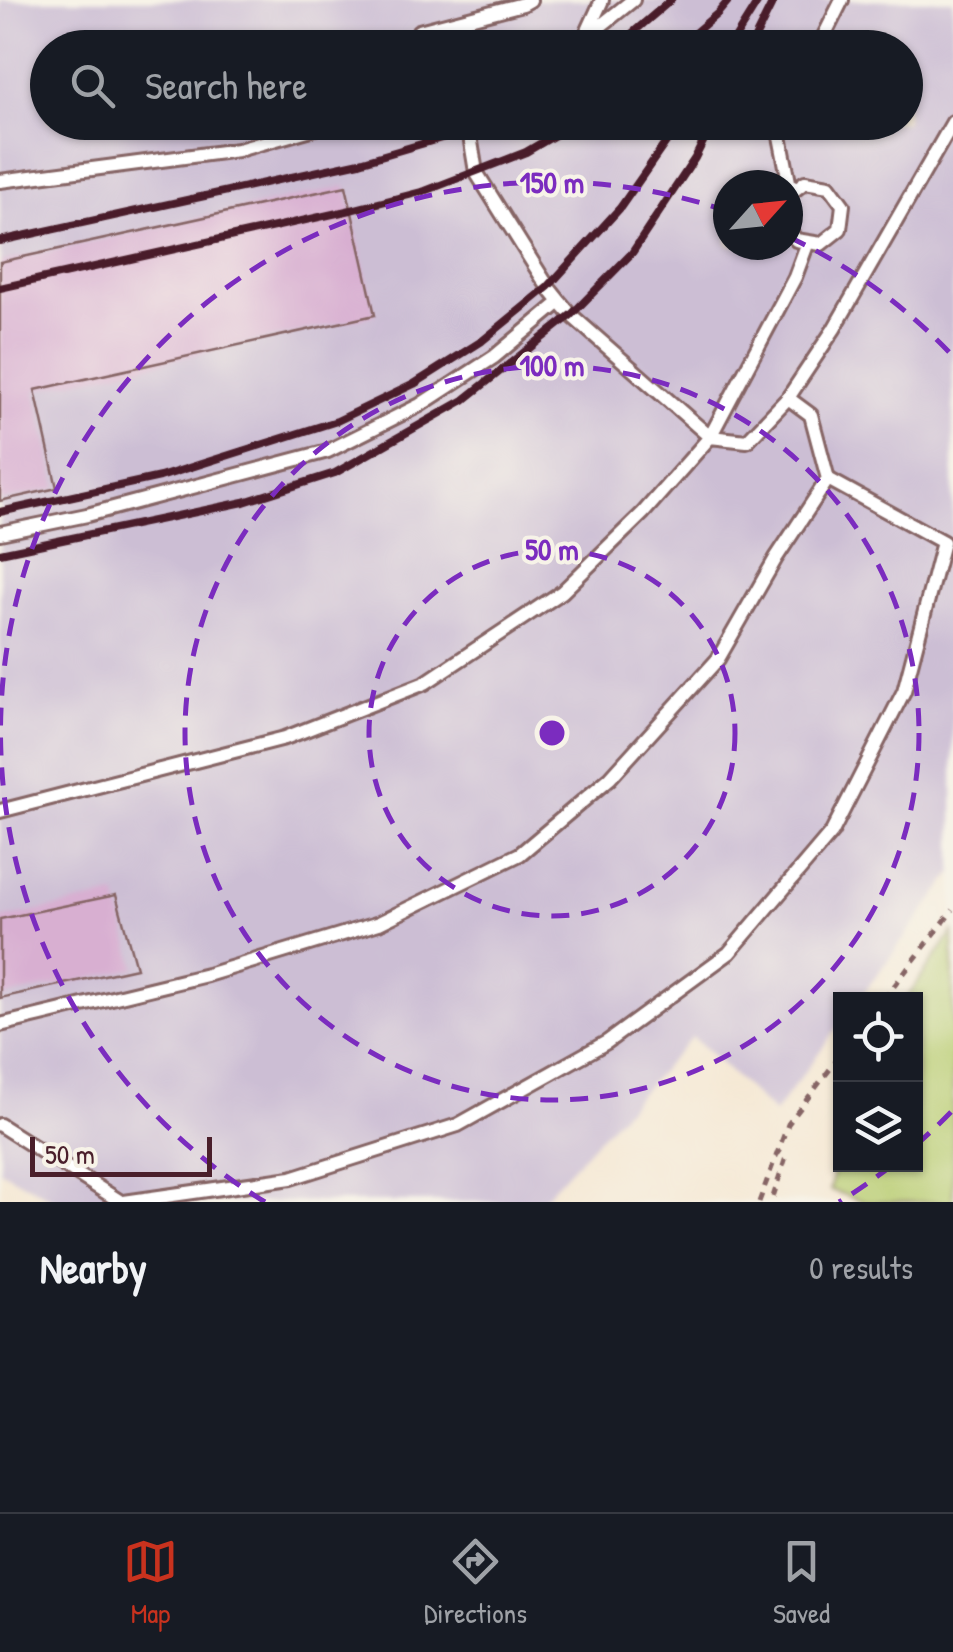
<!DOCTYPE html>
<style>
body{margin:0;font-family:"Patrick Hand",sans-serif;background:#20242c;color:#f1f3f6}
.controls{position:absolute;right:30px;bottom:30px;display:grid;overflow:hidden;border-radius:0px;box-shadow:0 2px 8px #0004}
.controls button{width:90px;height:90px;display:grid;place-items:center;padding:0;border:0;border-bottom:2px solid #363941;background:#171b24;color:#f1f3f6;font:50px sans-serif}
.compass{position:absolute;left:713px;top:170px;width:90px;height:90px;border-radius:50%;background:#171b24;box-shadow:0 2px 8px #0004;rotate:63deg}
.scale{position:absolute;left:30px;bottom:25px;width:182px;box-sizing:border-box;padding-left:10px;border:5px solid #4a1f2b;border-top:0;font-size:28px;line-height:35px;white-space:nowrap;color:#4a1f2b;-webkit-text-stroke:8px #f7f3e8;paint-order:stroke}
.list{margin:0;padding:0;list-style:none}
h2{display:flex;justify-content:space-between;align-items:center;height:130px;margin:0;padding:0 40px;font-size:42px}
h2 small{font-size:32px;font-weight:400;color:#9ea1a6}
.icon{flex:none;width:55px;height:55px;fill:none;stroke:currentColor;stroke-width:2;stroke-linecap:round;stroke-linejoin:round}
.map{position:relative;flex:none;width:953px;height:1202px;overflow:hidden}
.search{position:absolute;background:#171b24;box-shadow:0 2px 8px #0004;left:30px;right:30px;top:30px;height:110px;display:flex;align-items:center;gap:25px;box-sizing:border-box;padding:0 35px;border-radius:55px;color:#9ea1a6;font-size:38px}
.sheet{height:310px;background:#171b24}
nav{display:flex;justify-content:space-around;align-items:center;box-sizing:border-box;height:140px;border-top:2px solid #363941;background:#171b24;font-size:28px;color:#9ea1a6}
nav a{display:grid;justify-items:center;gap:5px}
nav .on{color:#c8321e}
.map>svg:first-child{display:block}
.industrial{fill:#ccbed4;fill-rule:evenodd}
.green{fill:#b7cc70;stroke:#80764e;stroke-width:2.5}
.building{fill:#d8afd1}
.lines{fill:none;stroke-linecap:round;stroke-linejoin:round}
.lane-casing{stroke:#866565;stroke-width:18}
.path{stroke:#866565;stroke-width:5;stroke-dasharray:8 8;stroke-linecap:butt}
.lane{stroke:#fff;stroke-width:12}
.rail{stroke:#4a1f2b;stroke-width:8}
.ring{fill:none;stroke:#7b2cbf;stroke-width:5;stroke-dasharray:18 12}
.centre{fill:#7b2cbf;stroke:#f7f3e8;stroke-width:5}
.ring-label{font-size:30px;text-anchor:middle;font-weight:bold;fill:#7b2cbf;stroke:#f7f3e8;stroke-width:8;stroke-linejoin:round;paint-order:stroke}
</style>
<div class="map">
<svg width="953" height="1202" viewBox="0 0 953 1202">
<rect width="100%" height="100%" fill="#f7f3e8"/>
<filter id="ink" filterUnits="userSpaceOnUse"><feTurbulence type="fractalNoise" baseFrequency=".01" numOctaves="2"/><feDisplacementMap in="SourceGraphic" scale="20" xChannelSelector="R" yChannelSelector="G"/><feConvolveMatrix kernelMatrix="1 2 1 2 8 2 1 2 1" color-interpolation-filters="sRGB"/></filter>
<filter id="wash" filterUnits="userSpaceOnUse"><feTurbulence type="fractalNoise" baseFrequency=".0048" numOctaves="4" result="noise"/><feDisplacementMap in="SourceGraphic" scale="40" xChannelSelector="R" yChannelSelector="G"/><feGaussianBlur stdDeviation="2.25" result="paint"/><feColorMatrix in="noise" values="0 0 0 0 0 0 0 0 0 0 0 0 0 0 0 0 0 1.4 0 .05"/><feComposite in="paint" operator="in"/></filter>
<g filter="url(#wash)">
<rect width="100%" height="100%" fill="#f5e7d2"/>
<path class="industrial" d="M0 0H953V873L859 999H840V1024L774 1113 692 1037 540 1202H58L0 1170ZM48 48H906V122H48ZM728 185H788V245H728Z"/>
<path class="green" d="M953 932V1202H865L830 1190 840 1128V1164H916V999H906Z"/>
<g id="blocks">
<path class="building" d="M346 186 375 315 35 390 57 488 0 501V262Z
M116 895 136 968 0 998V919Z"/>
</g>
</g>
<g filter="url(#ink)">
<use href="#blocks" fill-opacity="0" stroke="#866565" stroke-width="2.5"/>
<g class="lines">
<defs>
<path id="lane" d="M586 35 602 0
M419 48V31L523 4 530 0
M573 48 633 0
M818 48 842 0
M780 122 778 126 791 192
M0 181 238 150 336 122
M788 195 805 182 829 186 843 205 840 229 821 244 796 240 788 229
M560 302 571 315 710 437 747 441 788 398 834 329 953 122
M0 533 87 515 328 451 420 405 494 357 560 302 548 287 476 172 469 130 472 122
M0 811 285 738 425 683 562 592 643 513 710 437 795 277 808 242
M0 1025 207 975 379 923 520 854 610 778 718 659 776 558 828 479
M0 1125 121 1202
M124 1202 291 1178 458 1125 607 1042 729 953 832 832 904 691 943 542 828 479 811 415 788 398"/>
</defs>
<use href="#lane" class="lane-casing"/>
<path class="path" d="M884 999 953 910
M773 1197 786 1157 778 1151
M759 1202 788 1124 840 1056"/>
<use href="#lane" class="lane"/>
<path class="rail" d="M615 48 671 0
M677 48 718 13 729 0
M729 48 759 0
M750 48 772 4
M0 241 360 162 469 130 486 122
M0 288 351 210 425 191 526 152 577 122
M0 512 160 477 337 421 414 384 482 341 548 287 620 208 680 122
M0 553 244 502 335 473 464 400 571 315 632 253 695 158 713 122"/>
</g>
</g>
<g class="ring">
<circle cx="552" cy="733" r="183"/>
<circle cx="552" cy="733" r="367"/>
<path d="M951 1112A550 550 0 0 1 916 1145M891 1166A550 550 0 0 1 839 1202M265 1202A550 550 0 0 1 727 211M789 237A550 550 0 0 1 951 354"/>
</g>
<circle cx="552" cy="733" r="15" class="centre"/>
<g class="ring-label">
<text x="552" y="193">150 m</text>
<text x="552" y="376">100 m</text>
<text x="552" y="560">50 m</text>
</g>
</svg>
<div class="controls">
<button><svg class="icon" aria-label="locate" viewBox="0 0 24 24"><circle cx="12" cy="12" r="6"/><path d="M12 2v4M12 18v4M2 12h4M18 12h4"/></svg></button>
<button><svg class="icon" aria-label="layers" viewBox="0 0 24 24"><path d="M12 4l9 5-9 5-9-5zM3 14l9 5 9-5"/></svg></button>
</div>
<svg class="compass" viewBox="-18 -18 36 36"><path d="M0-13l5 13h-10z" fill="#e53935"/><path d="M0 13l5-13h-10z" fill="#9ea1a6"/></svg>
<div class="scale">50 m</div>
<div class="search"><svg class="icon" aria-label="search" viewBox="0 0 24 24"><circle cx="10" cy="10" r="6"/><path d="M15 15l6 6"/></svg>Search here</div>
</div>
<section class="sheet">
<h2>Nearby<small>0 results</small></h2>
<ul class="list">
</ul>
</section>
<nav>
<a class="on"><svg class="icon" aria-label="map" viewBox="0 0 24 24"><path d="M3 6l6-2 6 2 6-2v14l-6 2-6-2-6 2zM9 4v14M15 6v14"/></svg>Map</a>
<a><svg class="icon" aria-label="directions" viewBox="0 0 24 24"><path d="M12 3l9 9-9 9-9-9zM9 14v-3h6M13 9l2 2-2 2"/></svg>Directions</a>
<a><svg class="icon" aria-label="saved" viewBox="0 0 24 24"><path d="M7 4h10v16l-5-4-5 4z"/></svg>Saved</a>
</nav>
